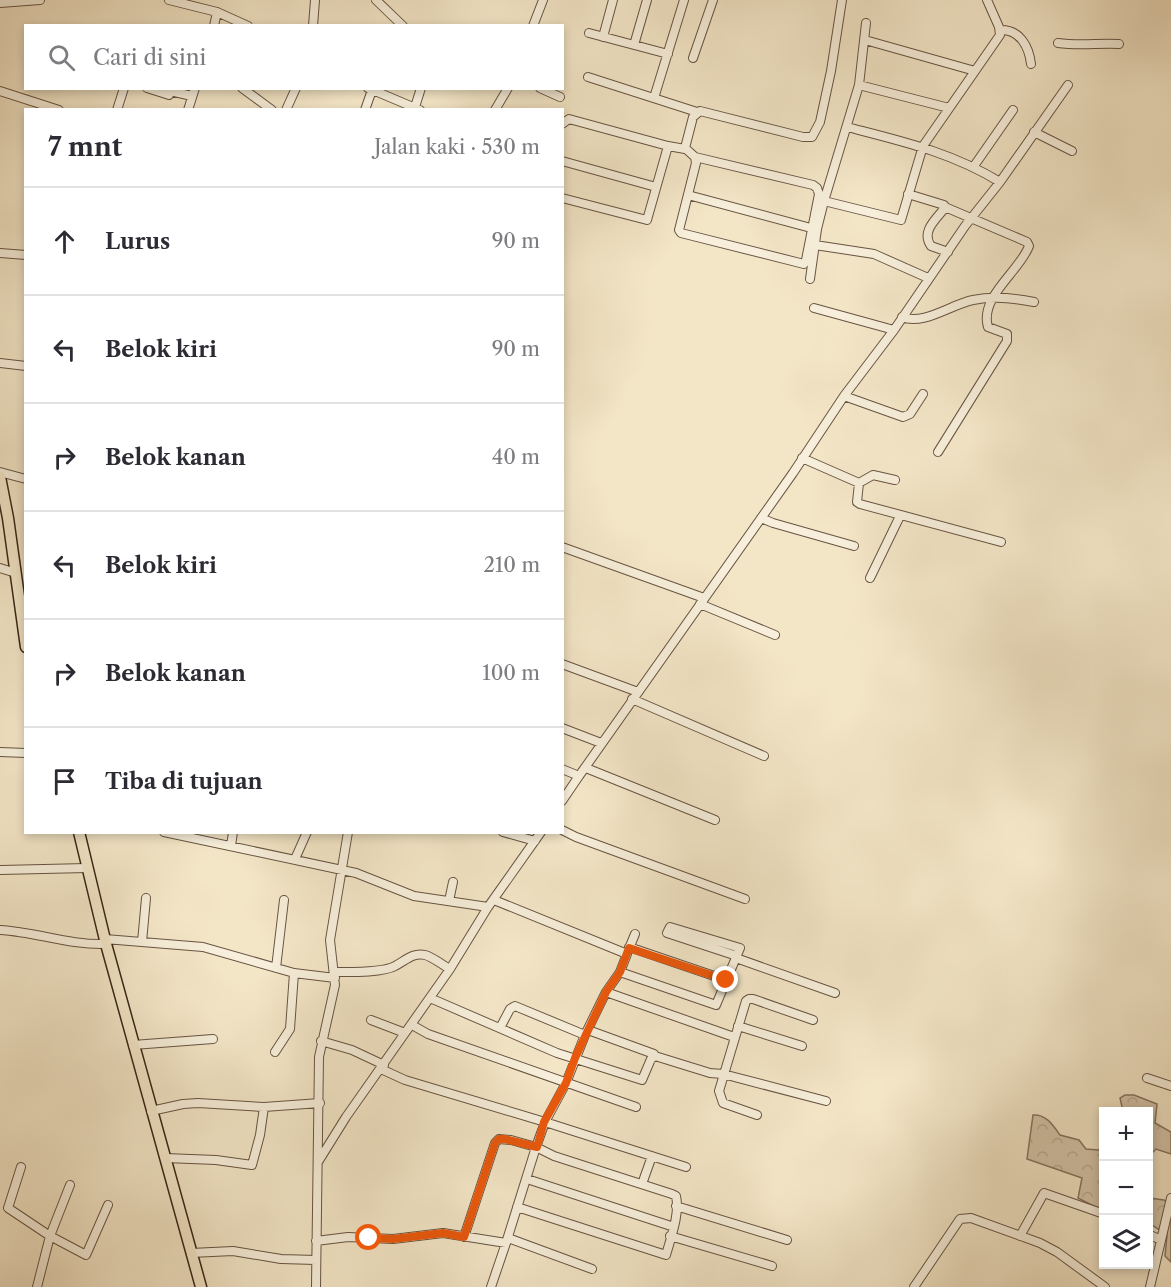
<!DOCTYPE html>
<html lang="id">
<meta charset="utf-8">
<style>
body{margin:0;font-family:"Libre Caslon Text",serif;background:#f7f7f7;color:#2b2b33}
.controls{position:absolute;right:18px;bottom:18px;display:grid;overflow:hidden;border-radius:0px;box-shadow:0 3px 9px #0003}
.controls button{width:54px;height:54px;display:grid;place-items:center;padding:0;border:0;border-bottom:2px solid #e1e1e2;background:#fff;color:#2b2b33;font:30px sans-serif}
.stop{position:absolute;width:18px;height:18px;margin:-14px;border:4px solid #ea580c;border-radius:50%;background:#fff}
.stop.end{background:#ea580c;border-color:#fff;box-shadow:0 2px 6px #0008}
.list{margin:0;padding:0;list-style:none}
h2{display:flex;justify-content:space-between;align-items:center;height:78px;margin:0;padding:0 24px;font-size:26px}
h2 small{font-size:20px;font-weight:400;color:#7c7c81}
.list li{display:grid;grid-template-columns:39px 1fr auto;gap:18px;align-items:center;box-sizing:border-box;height:108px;padding:0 24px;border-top:2px solid #e1e1e2}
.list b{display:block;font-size:22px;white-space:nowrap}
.list em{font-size:20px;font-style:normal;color:#7c7c81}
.icon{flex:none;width:33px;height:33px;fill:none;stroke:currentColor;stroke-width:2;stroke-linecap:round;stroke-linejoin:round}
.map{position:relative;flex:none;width:1171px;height:1287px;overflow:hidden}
.search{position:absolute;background:#fff;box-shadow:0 3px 9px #0003;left:24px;top:24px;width:540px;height:66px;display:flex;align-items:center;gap:15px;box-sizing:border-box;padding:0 21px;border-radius:0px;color:#7c7c81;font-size:22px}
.panel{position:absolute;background:#fff;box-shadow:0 3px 9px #0003;left:24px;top:108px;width:540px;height:726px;border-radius:0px}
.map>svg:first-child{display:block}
.forest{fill:url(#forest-crowns);stroke:#877460;stroke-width:1.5}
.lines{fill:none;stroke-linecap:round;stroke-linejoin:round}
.minor-casing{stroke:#685442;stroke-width:10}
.major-casing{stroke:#3a2416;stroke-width:13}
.minor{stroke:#f7efdb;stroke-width:8}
.major{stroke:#f3e6c7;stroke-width:10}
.route{stroke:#ea580c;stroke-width:8}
</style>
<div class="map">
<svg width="1171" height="1287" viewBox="0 0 1171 1287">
<defs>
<pattern id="forest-crowns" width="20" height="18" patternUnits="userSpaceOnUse" patternTransform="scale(1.5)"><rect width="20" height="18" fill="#d4c5a9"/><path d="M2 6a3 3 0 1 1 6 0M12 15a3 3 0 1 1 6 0" fill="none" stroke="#b7a991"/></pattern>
</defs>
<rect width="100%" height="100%" fill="#f3e6c7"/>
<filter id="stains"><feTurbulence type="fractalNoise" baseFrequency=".00333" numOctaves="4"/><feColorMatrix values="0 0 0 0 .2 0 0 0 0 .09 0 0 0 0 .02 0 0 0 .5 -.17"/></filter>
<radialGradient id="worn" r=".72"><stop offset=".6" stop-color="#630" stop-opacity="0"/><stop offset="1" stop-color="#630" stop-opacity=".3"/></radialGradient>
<path class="forest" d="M1125 1095H1134L1157 1104 1155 1123 1171 1132V1154L1156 1149 1149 1156 1148 1112 1123 1111 1120 1098Z
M1033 1115C1046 1114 1053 1125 1060 1135L1079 1140 1086 1149 1098 1150 1103 1148V1211L1078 1198 1082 1178 1027 1159Z
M1149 1198 1164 1200 1171 1206V1262L1165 1256 1167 1235 1149 1223Z"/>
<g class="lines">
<defs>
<path id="minor" d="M169 0 217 12 248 26
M376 0 403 26
M0 3 40 0
M866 23 859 85 824 201 901 220 923 146 1000 35 999 27 987 0
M214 26 217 12
M313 26 315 0
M533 26 543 0
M1000 30C1020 29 1029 47 1031 64
M589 33 668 54
M603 37 613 0
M865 40 975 71
M1058 43C1079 46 1098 43 1119 44
M634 45 647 0
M693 58 713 0
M588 77 697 112
M859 85 949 108
M147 88 169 95 170 91 192 96
M242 88 272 110
M368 88 420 110
M540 88 560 97
M0 91 59 110
M654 98 684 0
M415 107 421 88
M117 110 124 88
M188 110 195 88
M286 110 296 88
M365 110 372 90
M495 110 508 88
M562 124 569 119 668 146
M847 127C901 141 951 152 1000 182
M1034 132 1072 151
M695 157 813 185 817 188 819 194 806 260 804 264 681 233 679 230 696 163 695 157 685 148 693 117 700 111 803 137H812L820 122 831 71 842 0
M562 161 656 187
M974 166 1013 110
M908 194 944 205V209C935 220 921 232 931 246L948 252
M688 195 811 228
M562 198 647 220 668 146 685 149
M815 245 874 254 928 278
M0 253 26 255
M810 279 817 229 824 201
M814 308 894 330
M902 317C923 326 952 304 973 300 993 296 1014 298 1034 302
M0 363 26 366
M844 396 903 417 910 414 923 394
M938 452 1007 341V334L988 327C979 297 1020 271 1029 246L1027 242 945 207
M802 458 859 483 857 502 860 504 1001 542
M0 472 26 479
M859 483 873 475 895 480
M761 518 773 523 854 546
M562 547 704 598
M0 568 16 573
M870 578 900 516
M700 604 775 635
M562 664 638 692
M632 699 764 756
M562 728 601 743
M0 752 26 753
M586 768 715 820
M562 769 579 776 562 801
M579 776 793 473 844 396 894 330 965 226 1000 182 1068 85
M562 830 576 837 745 899
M164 832 356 873 414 896 488 907
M503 832 535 841
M231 846 233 832
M295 859 307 832
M0 870 87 868
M494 900 627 954 620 972 606 992 585 1035 566 1083 545 1122 686 1167
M449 901 453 882
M0 930C37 932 67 945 106 944
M105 939 203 947 294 973 335 978
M142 942 146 898
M629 947 726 980
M628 951 635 934
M736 958 835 993
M276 968 284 900
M334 972C348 972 383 973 395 966 405 961 413 952 425 955 433 957 442 965 450 969
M620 972 716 1005 740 948 670 927 667 933 737 956
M606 992 734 1037
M430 998 557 1053 642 1080 651 1059 655 1056 654 1054 588 1030
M371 1020 405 1033
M412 1025 428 1034 636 1107
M738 1026 802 1046
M500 1028 510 1009 515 1006 585 1035
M321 1041 352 1050 384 1065
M133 1045 213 1039
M275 1052 290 1029 294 973
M655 1056 710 1073 723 1074 826 1101
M381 1069 405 1080 545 1122 536 1147 554 1156 672 1194 676 1196C680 1214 671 1237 666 1255L517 1207
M1147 1078 1171 1086
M151 1111 183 1104 198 1103 264 1107 320 1103
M757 1115 723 1103 719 1091 746 1001 749 999H753L813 1020
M165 1158 216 1160 252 1165 260 1135 264 1107
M318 1162 346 1117 450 969 488 907 541 832
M21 1167 8 1208 50 1236 70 1185
M527 1179 674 1227
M642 1184 652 1156
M676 1206 787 1240
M1148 1234 1161 1240
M670 1236 772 1266
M1020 1236 1044 1193 1104 1214
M508 1238 592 1269
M316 1241 348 1237 393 1239 443 1233 506 1243 536 1147 511 1140 499 1139 495 1143 464 1237
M191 1253 233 1251 281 1259 316 1260
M37 1287 50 1236 86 1255 108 1205
M316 1287 319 1057 335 985 330 940 348 832
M491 1287 506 1243
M914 1287 960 1219 971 1218 1040 1243 1057 1252 1105 1287
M1150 1287 1171 1198"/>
<path id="major" d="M0 477 8 518 26 647
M79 832 106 944 201 1287"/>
</defs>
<use href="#minor" class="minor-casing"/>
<use href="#major" class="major-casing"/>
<use href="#minor" class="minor"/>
<use href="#major" class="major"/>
</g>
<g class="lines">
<path class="route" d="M369 1238 393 1239 443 1233 464 1237 495 1143 499 1139H504L537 1147 544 1122 566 1083 575 1058 606 992 620 972 629 948 726 980"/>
</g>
<rect width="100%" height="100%" filter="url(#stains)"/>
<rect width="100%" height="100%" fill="url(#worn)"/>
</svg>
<div class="controls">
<button>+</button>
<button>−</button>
<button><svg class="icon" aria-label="layers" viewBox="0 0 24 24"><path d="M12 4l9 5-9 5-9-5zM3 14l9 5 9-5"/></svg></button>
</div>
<div class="stop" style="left:369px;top:1238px"></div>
<div class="stop end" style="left:726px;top:980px"></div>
<div class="search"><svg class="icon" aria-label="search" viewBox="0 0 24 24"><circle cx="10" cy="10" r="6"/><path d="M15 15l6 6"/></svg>Cari di sini</div>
<section class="panel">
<h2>7 mnt<small>Jalan kaki · 530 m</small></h2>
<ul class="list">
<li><svg class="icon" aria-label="ahead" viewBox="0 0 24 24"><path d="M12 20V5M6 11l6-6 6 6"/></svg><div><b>Lurus</b></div><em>90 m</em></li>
<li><svg class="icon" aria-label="left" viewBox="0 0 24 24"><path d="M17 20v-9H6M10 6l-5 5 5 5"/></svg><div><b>Belok kiri</b></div><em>90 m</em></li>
<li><svg class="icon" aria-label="right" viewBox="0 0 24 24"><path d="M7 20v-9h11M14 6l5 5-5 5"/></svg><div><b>Belok kanan</b></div><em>40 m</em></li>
<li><svg class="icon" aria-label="left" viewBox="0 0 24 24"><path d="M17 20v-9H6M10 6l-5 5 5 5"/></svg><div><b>Belok kiri</b></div><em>210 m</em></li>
<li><svg class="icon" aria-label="right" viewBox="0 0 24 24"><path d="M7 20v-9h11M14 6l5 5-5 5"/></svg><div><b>Belok kanan</b></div><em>100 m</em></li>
<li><svg class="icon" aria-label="arrive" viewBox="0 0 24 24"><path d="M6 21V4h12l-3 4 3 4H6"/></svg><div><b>Tiba di tujuan</b></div></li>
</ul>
</section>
</div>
